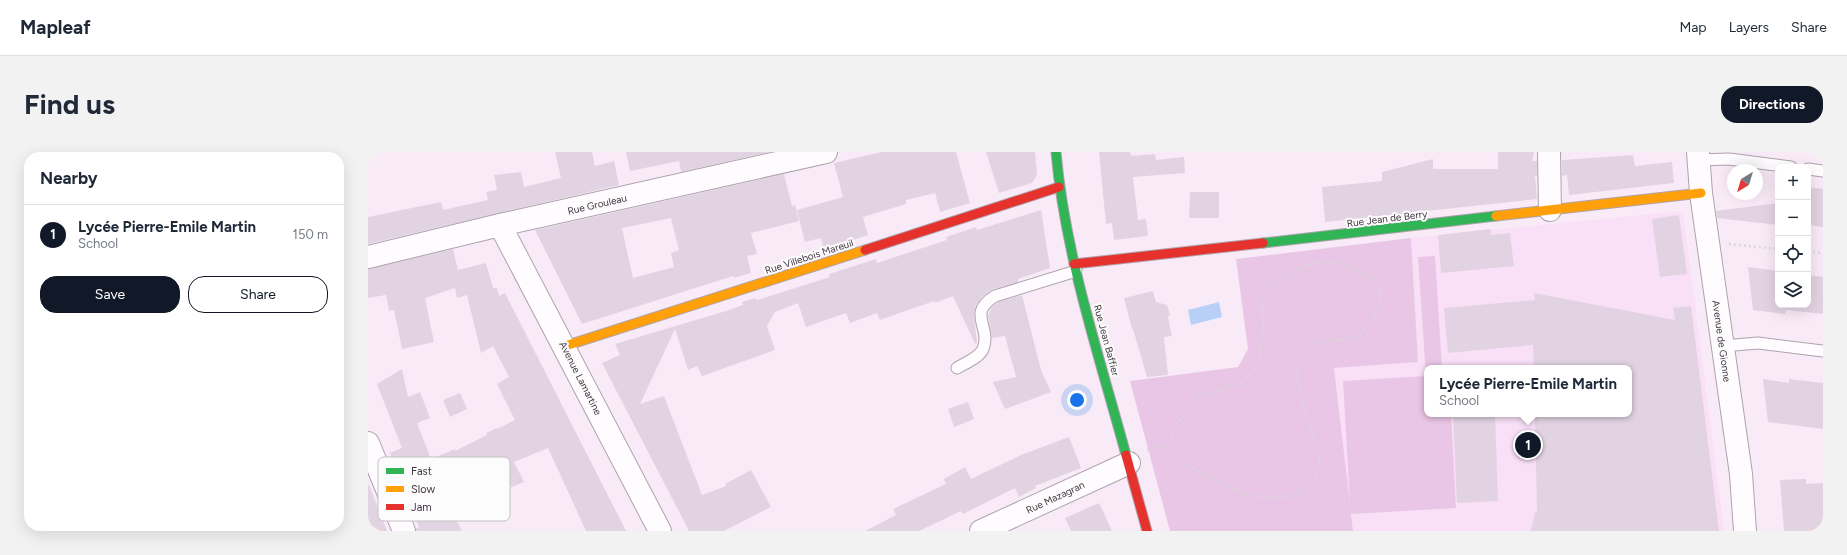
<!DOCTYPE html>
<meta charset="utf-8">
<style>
body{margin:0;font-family:Figtree,sans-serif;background:#f2f2f3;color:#1f2937}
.controls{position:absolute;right:12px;top:12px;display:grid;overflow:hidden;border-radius:8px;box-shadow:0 4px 16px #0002}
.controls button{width:36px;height:36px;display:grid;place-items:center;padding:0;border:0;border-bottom:1px solid #e0e1e3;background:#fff;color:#1f2937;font:20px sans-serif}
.compass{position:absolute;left:1359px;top:12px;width:36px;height:36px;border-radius:50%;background:#fff;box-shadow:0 4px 16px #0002;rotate:218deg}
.you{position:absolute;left:709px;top:248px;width:14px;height:14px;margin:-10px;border:3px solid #fff;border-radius:50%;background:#1a73e8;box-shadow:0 0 0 6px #1a73e833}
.badge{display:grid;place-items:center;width:26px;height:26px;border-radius:50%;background:#111827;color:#fff;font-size:13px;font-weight:700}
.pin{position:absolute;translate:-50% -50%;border:2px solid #fff;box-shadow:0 1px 4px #0006}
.popup{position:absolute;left:1056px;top:213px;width:208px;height:52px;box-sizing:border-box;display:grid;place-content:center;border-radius:8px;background:#fff;filter:drop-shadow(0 1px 3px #0005);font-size:13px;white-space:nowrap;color:#747a83}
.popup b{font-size:15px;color:#1f2937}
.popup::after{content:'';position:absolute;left:50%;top:100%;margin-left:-8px;border:8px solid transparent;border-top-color:#fff}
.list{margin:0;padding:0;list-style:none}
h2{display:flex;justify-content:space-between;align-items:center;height:52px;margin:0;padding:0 16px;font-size:17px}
h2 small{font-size:13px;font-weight:400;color:#747a83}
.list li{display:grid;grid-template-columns:26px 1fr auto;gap:12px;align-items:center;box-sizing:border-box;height:60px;padding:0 16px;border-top:1px solid #e0e1e3}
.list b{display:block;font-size:15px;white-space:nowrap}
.list p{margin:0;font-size:13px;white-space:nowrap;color:#747a83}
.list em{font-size:13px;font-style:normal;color:#747a83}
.actions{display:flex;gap:8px;padding:12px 16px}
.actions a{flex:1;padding:9px 0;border:1px solid #111827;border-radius:16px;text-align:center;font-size:14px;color:#111827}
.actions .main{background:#111827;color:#fff}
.icon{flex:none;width:22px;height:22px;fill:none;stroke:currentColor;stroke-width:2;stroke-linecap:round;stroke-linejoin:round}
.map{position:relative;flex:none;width:1455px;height:379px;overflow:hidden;border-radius:16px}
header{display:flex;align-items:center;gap:24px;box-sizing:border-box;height:56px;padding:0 20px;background:#fff;border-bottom:1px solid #e0e1e3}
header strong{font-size:19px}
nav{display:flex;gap:22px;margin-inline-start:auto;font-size:14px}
.intro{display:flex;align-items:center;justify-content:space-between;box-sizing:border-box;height:96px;padding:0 24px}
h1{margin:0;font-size:28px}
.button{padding:10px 18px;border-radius:16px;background:#111827;color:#fff;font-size:14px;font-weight:700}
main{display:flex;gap:24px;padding:0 24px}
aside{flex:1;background:#fff;border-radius:16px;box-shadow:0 4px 16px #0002}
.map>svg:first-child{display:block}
.built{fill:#f9e0f7;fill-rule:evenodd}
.green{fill:#e9c6e6}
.water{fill:#b8d0f7}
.building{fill:#e2d3e2;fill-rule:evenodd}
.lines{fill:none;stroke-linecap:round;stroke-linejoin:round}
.lane-casing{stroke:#aea3ad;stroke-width:13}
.street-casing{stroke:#aea3ad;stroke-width:24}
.fast-casing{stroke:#aea3ad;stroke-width:11}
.slow-casing{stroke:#aea3ad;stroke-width:11}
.jam-casing{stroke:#aea3ad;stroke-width:11}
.path{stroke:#dcd7db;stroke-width:2.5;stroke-dasharray:2 3;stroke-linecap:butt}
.lane{stroke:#fefcfe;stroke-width:11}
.street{stroke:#fefcfe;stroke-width:22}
.fast{stroke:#30b455;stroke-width:9}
.slow{stroke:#ff9f0a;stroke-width:9}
.jam{stroke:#e5322d;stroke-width:9}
.labels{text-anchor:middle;stroke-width:4;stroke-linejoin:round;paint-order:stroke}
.street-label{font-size:10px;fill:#413640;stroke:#fcfcfc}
.key{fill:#fcfcfc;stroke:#c4c1c4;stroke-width:1}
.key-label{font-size:11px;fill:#413640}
</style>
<header>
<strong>Mapleaf</strong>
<nav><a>Map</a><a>Layers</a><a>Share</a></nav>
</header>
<div class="intro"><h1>Find us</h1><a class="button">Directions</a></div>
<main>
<aside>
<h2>Nearby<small></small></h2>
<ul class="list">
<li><span class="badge">1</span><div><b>Lycée Pierre-Emile Martin</b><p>School</p></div><em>150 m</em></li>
</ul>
<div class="actions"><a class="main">Save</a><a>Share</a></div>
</aside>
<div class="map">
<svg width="1455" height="379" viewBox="0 0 1455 379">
<rect width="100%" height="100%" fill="#f8ebf7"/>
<path class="built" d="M1315 59 1356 379H985L966 216 1050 210 1043 86ZM1059 216H1261V262H1059Z"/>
<path class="green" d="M1043 86 1050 210 966 216 982 351 975 229 1058 224 1050 105 1067 104 1074 216H1059V262H1083L1088 356 983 362 985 379H802L762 229 870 215 880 197 868 107Z"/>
<path class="water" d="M851 150 854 165 823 173 820 158Z"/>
<path class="building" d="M187 0H224L227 14 246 9 251 33 0 92V65L73 50 75 58 120 48 118 40 129 38 126 23 153 20 156 35 193 26Z
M258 0H401L313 20 311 9 262 19Z
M514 0H588L602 51 572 60 567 41 538 48V52L495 65 500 83 456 98 453 86 437 90 429 58 475 45 466 11Z
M618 0H667L669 23 664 31 631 41Z
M731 0H762L763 4 787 2 788 8 816 5 817 21 765 25 770 68 778 67 780 84 746 88 744 71 738 72Z
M1130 0H1166L1164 9H1169V24H1167L1169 47 957 70 954 35 1014 29V20L1065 7V17H1130Z
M1265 3 1267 14 1304 10 1306 31 1201 43 1199 23 1194 24V8Z
M416 22 424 54 427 53 431 69 383 81 389 102 379 104 383 121 366 126 365 124 214 172 167 78ZM303 66 311 98 303 101 306 115 265 126 254 76Z
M1440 35 1455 37V75L1440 73Z
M822 40H851V66H821Z
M1410 51V73L1349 66 1348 59Z
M673 58 682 116 650 127V130L625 137 614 145 608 153 606 162 609 191 607 192 585 144 567 151 566 149 512 168 509 161 482 171 478 161 438 175 430 151 407 160 399 174 407 198 334 224 329 214 320 218 307 177 272 252 296 244 334 343 358 334 357 332 383 318 403 355 356 379H321L234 211 252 203 247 192 358 159 375 153 374 150 388 146 389 148 462 125 461 122 508 107 509 111 579 88 578 85 608 75 609 78Z
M1311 63 1319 122 1292 125 1284 67Z
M1123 77V83L1142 81 1146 114 1073 121 1070 83Z
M85 97 90 118 118 111 125 136H129L131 144 137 141 258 379H218L180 296 146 310 156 330 139 337 128 306 59 335 74 366 85 361 94 379H48V377L51 375 22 301 34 296 9 232 34 217 40 245 52 240 62 266 49 271 63 307 87 297V299L119 283 118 281 129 276V277L147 268 129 232 141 225 125 194 113 201 99 143 89 146 87 136 57 146 66 190 34 197 26 158 21 159 18 143 0 146V117Z
M1380 115 1410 119V153H1440V123L1455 125V162L1418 158 1417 162 1385 158Z
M785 139 788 150 799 153 802 163 800 165 804 184 796 185 800 223 779 225 765 177H764L756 146Z
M1166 141 1307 168 1305 156 1323 154 1351 379H1163L1167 361 1169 360 1167 262H1261V216H1166L1165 193 1080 201 1076 156 1167 148Z
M654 143 673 218 683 240 637 257 625 230 648 225 637 184 624 186 620 163 624 155 630 150Z
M1395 227 1421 231V227L1455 231V277L1400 270Z
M92 241 99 257 82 265 75 248Z
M600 250 606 267 586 275 580 257Z
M1085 262H1127L1130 349 1089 351Z
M701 285 713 316 667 334 668 336 651 345 647 336 595 362 593 359 551 379H497L528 363 525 357 578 332 576 327 597 315 603 327 653 303Z
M1438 327V332L1455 331V379H1416L1412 328Z
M0 333H1L19 379H0Z
M731 351 744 379H703L697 366Z"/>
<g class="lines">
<defs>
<path id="lane" d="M1331 8 1361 7 1423 15
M1440 17 1455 19
M1355 194 1390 191 1455 199
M589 216C597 211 611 206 615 197 624 175 598 162 627 144L708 119"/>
<path id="street" d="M1181 0 1182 58
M1330 0 1333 41 1373 322 1377 379
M132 73 292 379
M0 105 132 73 458 0
M0 291 36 379
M613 379 761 311"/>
<path id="fast" d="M688 0C697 103 731 203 758 303
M895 91 1128 64"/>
<path id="slow" d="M1128 64 1333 41
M197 194 497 98"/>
<path id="jam" d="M497 98 691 35
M706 112 895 91
M758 303 779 379"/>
</defs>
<use href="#lane" class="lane-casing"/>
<use href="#street" class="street-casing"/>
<use href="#fast" class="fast-casing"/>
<use href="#slow" class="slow-casing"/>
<use href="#jam" class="jam-casing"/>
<path class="path" d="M1361 92 1410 97
M1440 100 1455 101
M779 298 799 293 809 305 837 324 874 341 901 346 927 343 946 328 952 309 932 239 929 219C935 209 941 199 950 192 960 185 970 189 981 187 997 185 1007 162 1013 148L1009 131 993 119 973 110H952L928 117 897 134 894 147 895 173 892 210 874 231 829 245 807 276 799 293"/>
<use href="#lane" class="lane"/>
<use href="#street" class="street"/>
<use href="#fast" class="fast"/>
<use href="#slow" class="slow"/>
<use href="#jam" class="jam"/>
</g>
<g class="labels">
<g class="street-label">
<text transform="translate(229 52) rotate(-13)" y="4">Rue Grouleau</text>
<text transform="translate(1019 66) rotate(-7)" y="4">Rue Jean de Berry</text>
<text transform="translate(441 104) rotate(-18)" y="4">Rue Villebois Mareuil</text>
<text transform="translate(739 188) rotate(75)" y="4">Rue Jean Baffier</text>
<text transform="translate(1354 189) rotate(82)" y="4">Avenue de Gionne</text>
<text transform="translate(213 226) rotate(63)" y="4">Avenue Lamartine</text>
<text transform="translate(687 345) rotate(-25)" y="4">Rue Mazagran</text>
</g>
</g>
<rect x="10" y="305" width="132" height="64" rx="6" class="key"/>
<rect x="18" y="316" width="18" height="6" fill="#30b455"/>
<rect x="18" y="334" width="18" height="6" fill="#ff9f0a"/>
<rect x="18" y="352" width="18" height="6" fill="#e5322d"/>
<g class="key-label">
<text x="43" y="323">Fast</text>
<text x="43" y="341">Slow</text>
<text x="43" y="359">Jam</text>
</g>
</svg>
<div class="controls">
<button>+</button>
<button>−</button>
<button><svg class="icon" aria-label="locate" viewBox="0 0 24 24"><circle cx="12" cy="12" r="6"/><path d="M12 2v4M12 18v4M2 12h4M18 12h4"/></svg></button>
<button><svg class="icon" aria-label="layers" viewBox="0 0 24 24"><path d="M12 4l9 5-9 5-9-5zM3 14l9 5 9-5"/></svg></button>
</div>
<svg class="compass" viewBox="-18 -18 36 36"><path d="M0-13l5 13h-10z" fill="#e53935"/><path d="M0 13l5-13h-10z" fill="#747a83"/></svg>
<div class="you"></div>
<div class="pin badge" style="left:1160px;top:293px">1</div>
<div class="popup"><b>Lycée Pierre-Emile Martin</b>School</div>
</div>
</main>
